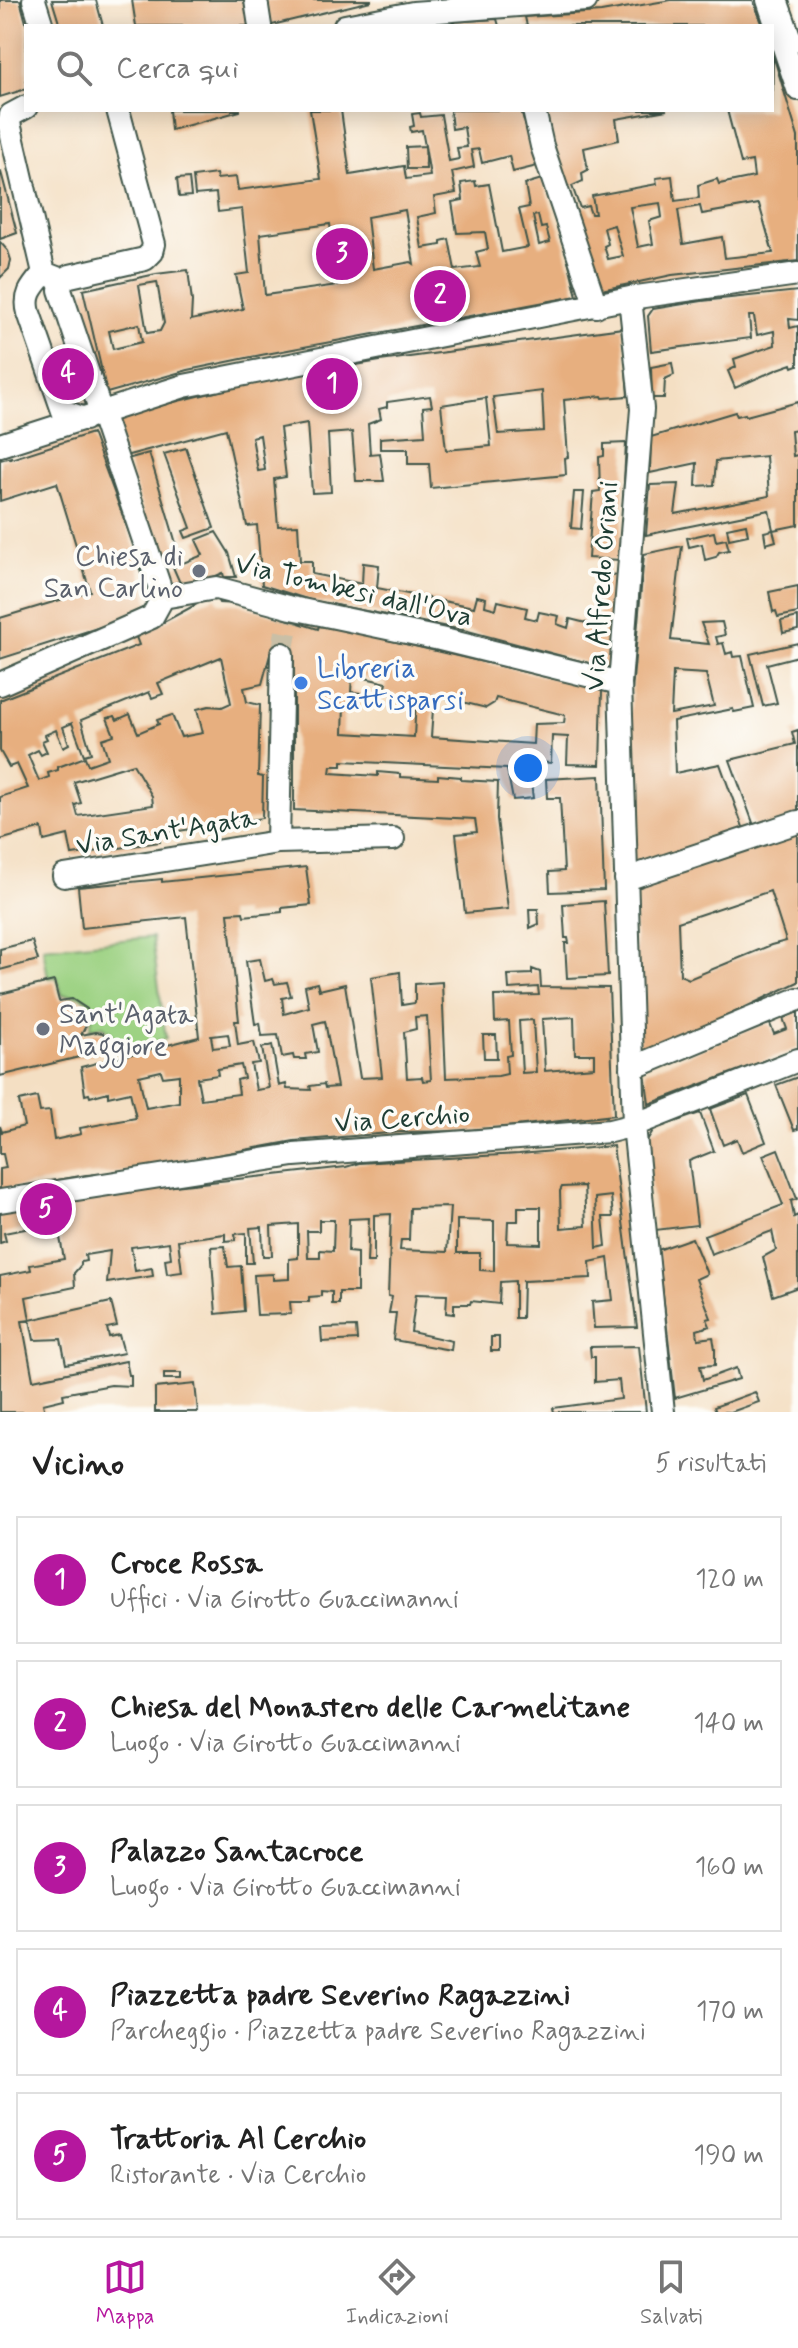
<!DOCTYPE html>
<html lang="it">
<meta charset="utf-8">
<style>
body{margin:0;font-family:Mynerve,sans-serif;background:#f6f6f6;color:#222}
.you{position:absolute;left:528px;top:768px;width:28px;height:28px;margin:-20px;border:6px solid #fff;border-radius:50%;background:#1a73e8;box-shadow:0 0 0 12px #1a73e833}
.badge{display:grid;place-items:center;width:52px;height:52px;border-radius:50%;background:#b5179e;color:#fff;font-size:26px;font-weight:700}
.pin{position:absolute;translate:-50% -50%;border:4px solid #fff;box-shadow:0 2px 8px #0006}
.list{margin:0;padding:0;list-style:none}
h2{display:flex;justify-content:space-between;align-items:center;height:104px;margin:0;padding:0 32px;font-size:34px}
h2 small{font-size:26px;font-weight:400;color:#767676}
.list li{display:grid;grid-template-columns:52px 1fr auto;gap:24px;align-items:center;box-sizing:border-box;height:128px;margin:0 16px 16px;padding:0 16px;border:2px solid #e0e0e0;border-radius:0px}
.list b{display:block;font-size:30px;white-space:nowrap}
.list p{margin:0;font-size:26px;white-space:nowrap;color:#767676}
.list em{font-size:26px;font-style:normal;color:#767676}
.icon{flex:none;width:44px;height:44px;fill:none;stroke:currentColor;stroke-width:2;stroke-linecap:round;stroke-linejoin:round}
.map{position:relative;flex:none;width:798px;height:1412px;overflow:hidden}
.search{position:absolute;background:#fff;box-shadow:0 4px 20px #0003;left:24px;right:24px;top:24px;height:88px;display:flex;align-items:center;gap:20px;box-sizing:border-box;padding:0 28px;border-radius:0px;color:#767676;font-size:30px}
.sheet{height:824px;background:#fff}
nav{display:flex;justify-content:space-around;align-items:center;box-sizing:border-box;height:112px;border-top:2px solid #e0e0e0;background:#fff;font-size:22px;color:#767676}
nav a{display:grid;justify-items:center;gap:4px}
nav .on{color:#b5179e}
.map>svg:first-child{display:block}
.green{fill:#9dd283;stroke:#5e885c;stroke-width:2}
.building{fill:#e7af7f;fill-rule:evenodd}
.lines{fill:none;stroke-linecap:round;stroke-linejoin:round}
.street-tunnel{stroke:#c9bfa6;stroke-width:22;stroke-dasharray:22 11;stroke-linecap:butt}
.lane-casing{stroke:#3f5549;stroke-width:15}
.street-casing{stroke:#3f5549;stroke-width:26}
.lane{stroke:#fff;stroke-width:11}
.street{stroke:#fff;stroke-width:22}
.worship-dot{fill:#6b7280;stroke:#fdfcf7;stroke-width:3}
.shop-dot{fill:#3f7fe0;stroke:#fdfcf7;stroke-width:3}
.labels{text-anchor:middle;stroke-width:7;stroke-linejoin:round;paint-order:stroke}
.worship-label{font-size:28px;fill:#5b616d;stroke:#fdfcf7;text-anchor:end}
.street-label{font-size:28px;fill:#1f3d34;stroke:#fdfcf7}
.shop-label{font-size:28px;fill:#366cbe;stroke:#fdfcf7;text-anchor:start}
</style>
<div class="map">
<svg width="798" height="1412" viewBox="0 0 798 1412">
<rect width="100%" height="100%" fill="#fdfcf7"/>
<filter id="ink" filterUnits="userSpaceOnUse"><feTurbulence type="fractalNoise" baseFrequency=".0125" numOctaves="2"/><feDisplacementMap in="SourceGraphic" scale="16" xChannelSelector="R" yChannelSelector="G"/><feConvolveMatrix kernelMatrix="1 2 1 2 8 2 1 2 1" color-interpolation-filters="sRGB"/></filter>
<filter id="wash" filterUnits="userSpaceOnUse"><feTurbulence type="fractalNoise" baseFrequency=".006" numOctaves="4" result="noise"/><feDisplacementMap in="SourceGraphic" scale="32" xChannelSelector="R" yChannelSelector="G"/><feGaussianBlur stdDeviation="1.8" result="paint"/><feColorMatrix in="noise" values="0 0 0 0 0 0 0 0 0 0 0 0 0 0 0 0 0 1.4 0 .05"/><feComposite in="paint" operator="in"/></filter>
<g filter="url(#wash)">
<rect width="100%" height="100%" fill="#f4dfc3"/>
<path class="green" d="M152 937 166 1039 116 1053 112 1034 103 1026 90 1029C96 1004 88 993 62 995L57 977 48 978 43 948Z"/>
<g id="blocks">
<path class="building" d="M0 0H20L27 26 26 89 0 97Z
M52 0H96L103 26H60Z
M132 0H244L249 26H136Z
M264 0H371V1L268 26Z
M671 0H753L763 26H527L525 17 601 12Z
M497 19 499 26H420V24Z
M773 55 798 137V261L672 275 601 290 540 110H667L616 119 619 140 584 148 588 170 582 173 583 181 572 186 580 208 588 206 591 214H595L592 196 657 184 656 178 672 176 675 201 699 198 698 185 717 179 719 184 754 177 752 161 741 163 727 110H772ZM660 203 662 217 649 221 653 244 638 247 630 207ZM759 204 773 253 725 258 722 237 683 244 678 210 700 206 702 214ZM614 225 623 256 608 259 604 246 608 244 604 228Z
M169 110H240V111L171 130Z
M310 110H341L350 175 404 166 406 179 430 176 425 146 426 169H407L406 147 425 146 422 130 411 132 410 127 414 126 412 114 420 113 421 117 441 115 449 161 459 159 457 148 467 147 464 127 452 129 450 110H521L537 166 513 172 509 156 482 163 479 149 471 150 474 167 452 172 456 193 434 197 436 213 417 217 422 248 441 245V241L449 239 455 270 480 267 476 252 488 249 485 232 457 233 452 202 463 200 461 183 475 181 476 186 489 184 502 252 528 247 519 209 529 207 525 184 542 179 563 240 577 296 261 355 188 370 107 393 83 290 156 274 188 270 192 301 191 320 243 309 236 275 249 273 242 209 218 212 216 193 195 195 193 177 216 174 217 179 236 177 238 190 321 179ZM405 210 414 264 411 262 373 269 367 217ZM538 215 541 228 546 227 550 242 539 245 533 216ZM330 224 338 285 265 295 260 234ZM157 282 164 323 160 331 147 333 139 285ZM139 324 142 342 113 349 109 331Z
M1 172 17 233 0 239V173Z
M189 178 191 196 179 197 177 179Z
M0 242 8 251 11 260 9 269 0 278Z
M798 291V320L789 319 790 328 798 326V365L793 367 792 364 778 369 735 388 728 371 736 367 734 359 775 345 774 331 757 335 754 316H749L751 338 651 351 648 316 653 309 702 301Z
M623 328 628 396 603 398 602 396 564 400 568 457 565 458 566 475 431 488 429 464H408V449H380V438L425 435 423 407 432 406 430 396 387 402V407L379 409 381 419 368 424 370 454 380 453 384 481H356L352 432 328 434 331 492 312 493 307 423 280 428 286 477 274 479 278 526 298 525 300 561H312V574L362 584 363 563 379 565 377 588 474 607 477 596 486 598 485 606 496 609 498 601 527 608 525 617 537 620 539 612 559 616 557 624 568 628 570 619 598 626 602 574 619 575 611 666 607 668 468 631 310 600 262 585 257 525 247 526 226 429 125 456 115 420 166 404 260 381 380 361ZM542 391 544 431 498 434 493 397ZM486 398 491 446 446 450 441 405ZM260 435 265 470 258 471 252 437Z
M672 363 674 375 665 379 664 398H652L651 367Z
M798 402V430L791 431 793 456 798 455V525L773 530 769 510 646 535 650 485 679 484 675 514 769 496 766 456 716 461 714 485 696 486 697 463 650 473 651 437 735 412 737 416 745 414 746 416Z
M92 433 134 546 149 605 113 623 0 659V618L90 591 57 483 0 501V460L11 457V459Z
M626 443 620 560 588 558 593 492 600 491 599 457 604 456V444Z
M186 448 214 528 186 538 183 531 191 528 164 454Z
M149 453 181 560 160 567 127 459Z
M574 492H584L581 529 571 528Z
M746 524 748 535 729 539 727 528Z
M773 530 776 541 766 544 764 532Z
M216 532 229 553 236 577H224L223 573 183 590 173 567 203 555 196 540Z
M714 532 716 541 726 539 729 550 719 552 716 557 705 560 702 544 689 547 687 538Z
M682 546 671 640 709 644 701 623 722 622 725 635 716 637 718 644 723 643 726 654 732 652 733 657 742 656 754 708 734 712 733 709 673 721 675 773 720 764 744 830 633 868 629 726 644 554ZM673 672 706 674 714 706 671 714Z
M798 586V613L778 617 776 611 773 612 769 592Z
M216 597 219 603 238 604 318 629 319 626 350 631 602 690 600 765 567 764 568 737 552 736 551 763 528 761 533 798 513 800 507 769 342 761V766H331L330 773 378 776V772L400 774V777L438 779V775L461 777V780L498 782 497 819 508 909 465 913 456 834 477 832 475 819 294 810V657L271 651 262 684 244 688 247 702 260 705 258 776 263 777 262 818 159 834 160 842 72 855 68 835 44 841 42 828 0 840V797L28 788 17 764 9 767 0 751V700L139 645 136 637 197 604ZM221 657 231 703 222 707 209 706 197 709 203 733 181 737 172 715 157 720 159 724 138 733 130 714 117 720 115 716 107 718 114 735 102 739 108 758 88 765 85 757 58 767V770L48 773 49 777 39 781 28 755 38 750 41 755 47 752 42 741 47 739 45 735 56 730 63 747 69 744 63 727 72 723 84 755 91 753 81 720 149 692 152 698 163 694 158 683ZM352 675 387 683 385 692 416 699 414 737 343 733 344 705 358 707 360 693 351 692ZM434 695 486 708 494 703 496 698 565 715 564 723 534 724 533 744 431 737ZM133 764 152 796 153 805 78 816 75 805 81 803 74 782Z
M798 617V630L783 633 781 621Z
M798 643V656L767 664 777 703 763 706 750 654Z
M798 730V816L756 831 730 760 795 744 792 732Z
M600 776 604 890 550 892 549 872 564 871 560 798H547L546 779Z
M798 832V982L647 1054 640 1050 633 889ZM770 891 786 941 771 945 689 979 680 975 678 922Z
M306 867 311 905 282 908V912L244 916 243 912 228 913 239 1021H235L238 1045 254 1042 259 1063 251 1064 256 1090 269 1088 262 1048 272 1045 279 1086 286 1084 287 1089 311 1090 310 1086 324 1084 325 1088 337 1087 325 1021 313 1024 318 1052 305 1054 306 1059H294L293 1055 282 1057 278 1035 262 1036 260 1023 255 1024 246 961 260 959 265 981 273 979 275 984 287 982 291 996 282 998 284 1014 309 1007 305 986 317 983 319 990 345 984 360 1078 382 1077 371 977 400 972 402 1005 415 1003V984L442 982 446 1078 498 1076 507 1074 506 1056 511 1055 509 1021 495 1022 494 996 539 995 538 987 509 989 508 975 532 974V969L540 972 541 987 609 988 614 1115 470 1131 401 1132 294 1141 118 1173 86 1175 0 1190V1169L6 1168 3 1154H0V1126L2 1132 24 1126 19 1101 37 1097 40 1112 50 1111 54 1140 81 1134 80 1128 136 1118 130 1092 108 1097V1092L90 1097 89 1094 85 1095 81 1067 199 1037 186 917 82 928 78 887 162 879V882ZM427 1016 431 1080 423 1081 422 1077 407 1078 404 1032 416 1029 415 1017ZM574 1017 575 1054H594V1067L545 1071 542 1019ZM533 1020 536 1072 522 1073 519 1021ZM228 1034 230 1046 213 1048 211 1036ZM241 1065 244 1078 237 1080 239 1094 201 1099 197 1078 218 1075 217 1069ZM161 1071 163 1077 179 1075V1102L146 1108 139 1076Z
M604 901 608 976 567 978 565 943H569L568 938H565L563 904Z
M529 909H538L539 924 530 928Z
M32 941 38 960 0 970V949Z
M54 981 59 1001 72 999 87 1009 90 1018 81 1035 96 1032 103 1033 108 1041 106 1047 100 1052 0 1076V994Z
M798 1012V1048L649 1104 645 1072 763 1025 770 1024 774 1034 787 1029 783 1018Z
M483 1035H496L497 1058H484Z
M798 1077V1129L794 1130 776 1085Z
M748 1095 766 1142 742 1152 737 1139 723 1145 710 1109Z
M700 1113 714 1151 689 1161 697 1225 656 1230 646 1142 654 1129Z
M613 1146 637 1327 594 1328 592 1302 613 1300 608 1258 590 1262 591 1278 523 1281 522 1318H515V1281L500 1282 499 1304 471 1301 470 1304H454V1314L446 1313 447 1295 416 1294 411 1332 452 1341 451 1350 393 1340 396 1313H389L392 1297 388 1296 391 1214 374 1215V1262H367L369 1218 349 1219 348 1252 357 1253V1292H339V1304H332V1292L321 1291V1296L309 1297V1302H290L291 1314 257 1315 254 1275 273 1274V1280L289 1279V1259L298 1258V1224L271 1226 272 1256H263L262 1227 250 1228 253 1263H246V1233L235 1234 236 1240 225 1241V1234L178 1240 182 1272 167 1274 165 1259 171 1258 169 1242 131 1247 135 1271 152 1268 153 1276 107 1283 110 1251 85 1255 86 1261 81 1262V1265L74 1273 75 1287 26 1297 30 1320 22 1321 33 1380 126 1361 129 1375H131V1386L111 1385 63 1394 64 1399 43 1404 45 1412H0V1276L31 1270 30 1265 64 1259 58 1227 52 1228 51 1224 4 1233 6 1241 0 1243V1210L111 1193 346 1167 359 1163 519 1154ZM584 1186 586 1226 561 1228 560 1191 562 1187ZM611 1196 613 1217H603L606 1246 597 1248 595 1198ZM450 1207 447 1252 400 1250 401 1240H409L410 1208ZM518 1207H541V1244L507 1243 508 1221H518ZM319 1220H334L333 1251 320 1250V1258H308L307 1231H319ZM457 1220 494 1221V1271L480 1270V1253H457Z
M778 1149 797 1199 791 1201 794 1217 798 1215V1287L773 1296 763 1257 776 1250 772 1231 711 1254 704 1235 783 1205 763 1155Z
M692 1238 707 1274 696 1279 711 1318 707 1319 710 1326 697 1330 698 1339 713 1337 715 1349V1365L700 1366 703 1380 736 1368 739 1379 675 1398 658 1250Z
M225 1246 228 1267 241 1266 244 1311 216 1314 211 1247Z
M111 1302 117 1326 107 1328 109 1337 119 1335 124 1353 66 1364 61 1339 34 1340 30 1320Z
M356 1327 357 1340 322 1342 321 1328Z
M491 1337H499V1351H491Z
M639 1346 646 1412H554L553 1408 621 1399 619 1380 595 1382V1357H591L590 1347Z
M164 1373H181V1379H164Z
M195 1384 198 1412H155V1388Z
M755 1392 759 1402 731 1412H716L714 1407Z"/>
</g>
</g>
<g filter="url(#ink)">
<use href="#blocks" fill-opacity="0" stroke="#3f5549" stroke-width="2"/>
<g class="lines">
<path class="street-tunnel" d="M282 654 288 621"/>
<defs>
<path id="lane" d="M782 0 798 45"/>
<path id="street" d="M34 0 42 26
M256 0 260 26
M768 0 798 89
M345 26 413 13 586 0
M26 107 11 115 9 123 44 273
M534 110 542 146 596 306
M44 273 62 280 70 276 145 259 152 252 154 244 118 110
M44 273C32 287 24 295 29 313L63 411 85 419
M62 280 60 290 163 597
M630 298 642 409 620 683 634 1125 663 1412
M0 445 184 386 630 298 798 274
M163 597 216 588 292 608 440 639 620 683
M0 684 152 617 163 597
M278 842 282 654
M64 876 278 842 393 839
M626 879 798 822
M632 1068 798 999
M0 1201 294 1155 610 1131 634 1125 798 1060"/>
</defs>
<use href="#lane" class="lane-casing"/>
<use href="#street" class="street-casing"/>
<use href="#lane" class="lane"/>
<use href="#street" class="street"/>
</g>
</g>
<g class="worship-dot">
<circle cx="199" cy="571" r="8"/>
<circle cx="43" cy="1029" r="8"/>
</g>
<circle class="shop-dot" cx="301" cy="683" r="8"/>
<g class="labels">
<g class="worship-label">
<text x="183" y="565">Chiesa di<tspan x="183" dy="32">San Carlino</tspan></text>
<text x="59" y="1023" text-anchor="start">Sant'Agata<tspan x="59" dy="32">Maggiore</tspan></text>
</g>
<g class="street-label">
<text transform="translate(600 586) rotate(-86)" y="10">Via Alfredo Oriani</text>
<text transform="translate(354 589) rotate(13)" y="10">Via Tombesi dall'Ova</text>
<text transform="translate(166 830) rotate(-9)" y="10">Via Sant'Agata</text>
<text transform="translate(402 1117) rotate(-4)" y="10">Via Cerchio</text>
</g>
<g class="shop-label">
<text x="317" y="677">Libreria<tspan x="317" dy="32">Scattisparsi</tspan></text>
</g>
</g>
</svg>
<div class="you"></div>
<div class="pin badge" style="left:332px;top:384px">1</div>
<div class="pin badge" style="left:440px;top:296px">2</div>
<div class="pin badge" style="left:342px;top:254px">3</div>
<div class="pin badge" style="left:68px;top:374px">4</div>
<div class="pin badge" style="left:46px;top:1209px">5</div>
<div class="search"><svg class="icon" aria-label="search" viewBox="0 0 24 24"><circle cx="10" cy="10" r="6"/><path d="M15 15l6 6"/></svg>Cerca qui</div>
</div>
<section class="sheet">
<h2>Vicino<small>5 risultati</small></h2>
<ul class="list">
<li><span class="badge">1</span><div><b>Croce Rossa</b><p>Uffici · Via Girotto Guaccimanni</p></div><em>120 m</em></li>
<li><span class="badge">2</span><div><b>Chiesa del Monastero delle Carmelitane</b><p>Luogo · Via Girotto Guaccimanni</p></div><em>140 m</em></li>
<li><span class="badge">3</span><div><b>Palazzo Santacroce</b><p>Luogo · Via Girotto Guaccimanni</p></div><em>160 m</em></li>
<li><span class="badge">4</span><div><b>Piazzetta padre Severino Ragazzini</b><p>Parcheggio · Piazzetta padre Severino Ragazzini</p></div><em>170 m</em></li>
<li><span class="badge">5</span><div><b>Trattoria Al Cerchio</b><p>Ristorante · Via Cerchio</p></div><em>190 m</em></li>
</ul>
</section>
<nav>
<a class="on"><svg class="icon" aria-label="map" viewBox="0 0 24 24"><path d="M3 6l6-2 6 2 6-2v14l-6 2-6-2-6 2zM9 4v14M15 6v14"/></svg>Mappa</a>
<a><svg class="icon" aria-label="directions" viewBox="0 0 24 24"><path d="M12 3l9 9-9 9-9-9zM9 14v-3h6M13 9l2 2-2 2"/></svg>Indicazioni</a>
<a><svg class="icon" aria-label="saved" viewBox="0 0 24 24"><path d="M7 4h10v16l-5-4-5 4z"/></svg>Salvati</a>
</nav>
